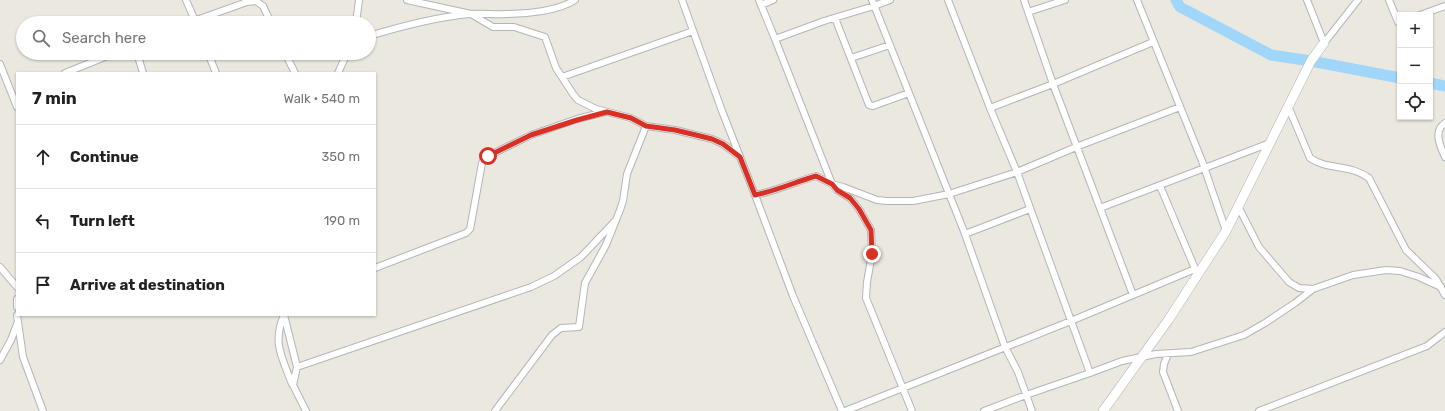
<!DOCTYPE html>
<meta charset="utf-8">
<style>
body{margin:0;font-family:Rubik,sans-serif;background:#f2f2f2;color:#222}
.controls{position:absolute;right:12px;top:12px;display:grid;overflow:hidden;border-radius:0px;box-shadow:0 1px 3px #0004}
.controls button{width:36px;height:36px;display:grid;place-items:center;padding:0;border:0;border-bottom:1px solid #e0e0e0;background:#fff;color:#222;font:20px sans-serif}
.stop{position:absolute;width:12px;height:12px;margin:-9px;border:3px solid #d93025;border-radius:50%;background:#fff}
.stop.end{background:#d93025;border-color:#fff;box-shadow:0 1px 4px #0008}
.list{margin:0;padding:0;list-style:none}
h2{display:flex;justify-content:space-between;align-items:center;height:52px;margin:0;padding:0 16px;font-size:17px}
h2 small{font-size:13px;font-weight:400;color:#767676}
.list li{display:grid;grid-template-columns:26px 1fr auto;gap:12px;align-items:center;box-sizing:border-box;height:64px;padding:0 16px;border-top:1px solid #e0e0e0}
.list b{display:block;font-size:15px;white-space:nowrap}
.list em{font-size:13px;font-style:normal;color:#767676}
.icon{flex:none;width:22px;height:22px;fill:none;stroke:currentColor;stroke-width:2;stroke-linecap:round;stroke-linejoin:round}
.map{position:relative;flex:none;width:1445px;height:411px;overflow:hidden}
.search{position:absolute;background:#fff;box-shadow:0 1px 3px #0004;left:16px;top:16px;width:360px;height:44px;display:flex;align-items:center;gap:10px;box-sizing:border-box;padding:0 14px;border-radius:22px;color:#767676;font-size:15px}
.panel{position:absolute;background:#fff;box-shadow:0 1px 3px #0004;left:16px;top:72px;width:360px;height:244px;border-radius:0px}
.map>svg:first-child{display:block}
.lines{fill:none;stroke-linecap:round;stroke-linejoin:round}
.river{stroke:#a0d6fa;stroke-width:11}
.street-casing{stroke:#b2b6ba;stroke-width:8}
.secondary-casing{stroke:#b3b7bc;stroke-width:10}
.street{stroke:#fff;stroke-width:6}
.secondary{stroke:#fff;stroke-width:9}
.route{stroke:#d93025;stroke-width:5}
</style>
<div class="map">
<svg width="1445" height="411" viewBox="0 0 1445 411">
<rect width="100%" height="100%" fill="#ebe8df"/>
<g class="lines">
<path class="river" d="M1176 0 1180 7 1271 55 1311 61 1400 78
M1430 83 1445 86"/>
<defs>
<path id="street" d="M186 0 196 23
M407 0 471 14 493 27H514L545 37 556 68 573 94 578 100 596 109 631 118 646 126 675 130 712 139 723 144 740 157
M682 0 722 111 755 195C776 191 795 182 816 176L832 184 843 187 877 200 887 201H913L949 194 1017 172 990 108 1053 84 1024 0
M759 0 775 39
M872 0 965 234 1005 347 1018 372 1032 411
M890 0 874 6 824 21 775 39 832 184 837 190 850 198 859 209 871 230 872 254 867 282 866 298 912 411
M948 0 990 108
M1137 0 1202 161 1226 231
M1307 0 1324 43
M1389 0 1398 22 1400 21
M761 5 773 0
M1028 12 1065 0
M1420 15 1445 6
M835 18 869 105 873 106 909 93
M188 23 247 2 256 1 263 6 271 23
M356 23 359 0
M369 36C402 26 436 17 470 14 483 13 495 15 507 14 527 14 558 11 575 0
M1324 43 1358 0
M137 53 143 73
M208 53 216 73
M285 53 295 73
M851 58 890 45
M0 64 17 107
M65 73 115 53
M338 73 347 53
M562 77 693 31
M1288 106 1310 158C1327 170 1350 164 1369 178L1406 250 1436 279 1445 295
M1445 123C1433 131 1440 146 1445 157
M1160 186 1196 271
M755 195 793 296 842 411
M1100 208 1270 143
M1239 208 1259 247 1289 282 1299 288 1313 289 1353 275 1386 270 1400 271 1419 277 1441 287
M965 234 1030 209
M0 267 17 287
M375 268 466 233 470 229 471 224 482 163 484 159 488 156 531 135 577 119 605 112
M1133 295 1053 84 1153 42
M17 299V307
M17 315 23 357 43 411
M284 315 297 367 293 385 306 411
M284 315C272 343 282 357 292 384
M1168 354 1164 364 1163 372 1178 411
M0 360 11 340 17 324
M297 367 531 287 554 276 581 257 616 220
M1090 373 1017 172 1076 147 1180 107
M495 411 552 335 561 328 579 327 585 283 606 245 620 210 623 201 627 174 646 126
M845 411 1071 321 1195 269
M984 411 1026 395 1090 373 1122 361 1156 354 1191 352 1244 335 1265 323 1295 303 1313 289
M1259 411 1427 346 1445 332"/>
<path id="secondary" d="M1103 411 1169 319 1226 231 1311 61 1324 43"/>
</defs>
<use href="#street" class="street-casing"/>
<use href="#secondary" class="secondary-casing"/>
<use href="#street" class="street"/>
<use href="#secondary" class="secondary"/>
</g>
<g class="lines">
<path class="route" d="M488 156 531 135 577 120 607 112 631 118 646 126 675 130 700 136 712 139 723 144 740 157 755 195C776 191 795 182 816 176L832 184 837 190 850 198 859 209 871 230 872 254"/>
</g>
</svg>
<div class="controls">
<button>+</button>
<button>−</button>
<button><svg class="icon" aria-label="locate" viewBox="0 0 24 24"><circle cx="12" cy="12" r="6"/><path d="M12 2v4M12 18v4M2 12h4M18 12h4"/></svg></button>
</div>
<div class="stop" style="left:488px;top:156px"></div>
<div class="stop end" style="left:872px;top:254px"></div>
<div class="search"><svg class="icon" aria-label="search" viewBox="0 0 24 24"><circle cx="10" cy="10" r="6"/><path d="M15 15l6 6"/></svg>Search here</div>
<section class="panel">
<h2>7 min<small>Walk · 540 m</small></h2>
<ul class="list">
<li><svg class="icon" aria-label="ahead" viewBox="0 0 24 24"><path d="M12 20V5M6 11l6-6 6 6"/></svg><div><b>Continue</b></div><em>350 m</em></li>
<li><svg class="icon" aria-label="left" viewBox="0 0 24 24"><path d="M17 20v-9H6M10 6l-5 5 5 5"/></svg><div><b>Turn left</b></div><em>190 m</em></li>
<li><svg class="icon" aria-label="arrive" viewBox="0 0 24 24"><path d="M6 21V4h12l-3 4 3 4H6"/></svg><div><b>Arrive at destination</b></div></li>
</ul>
</section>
</div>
